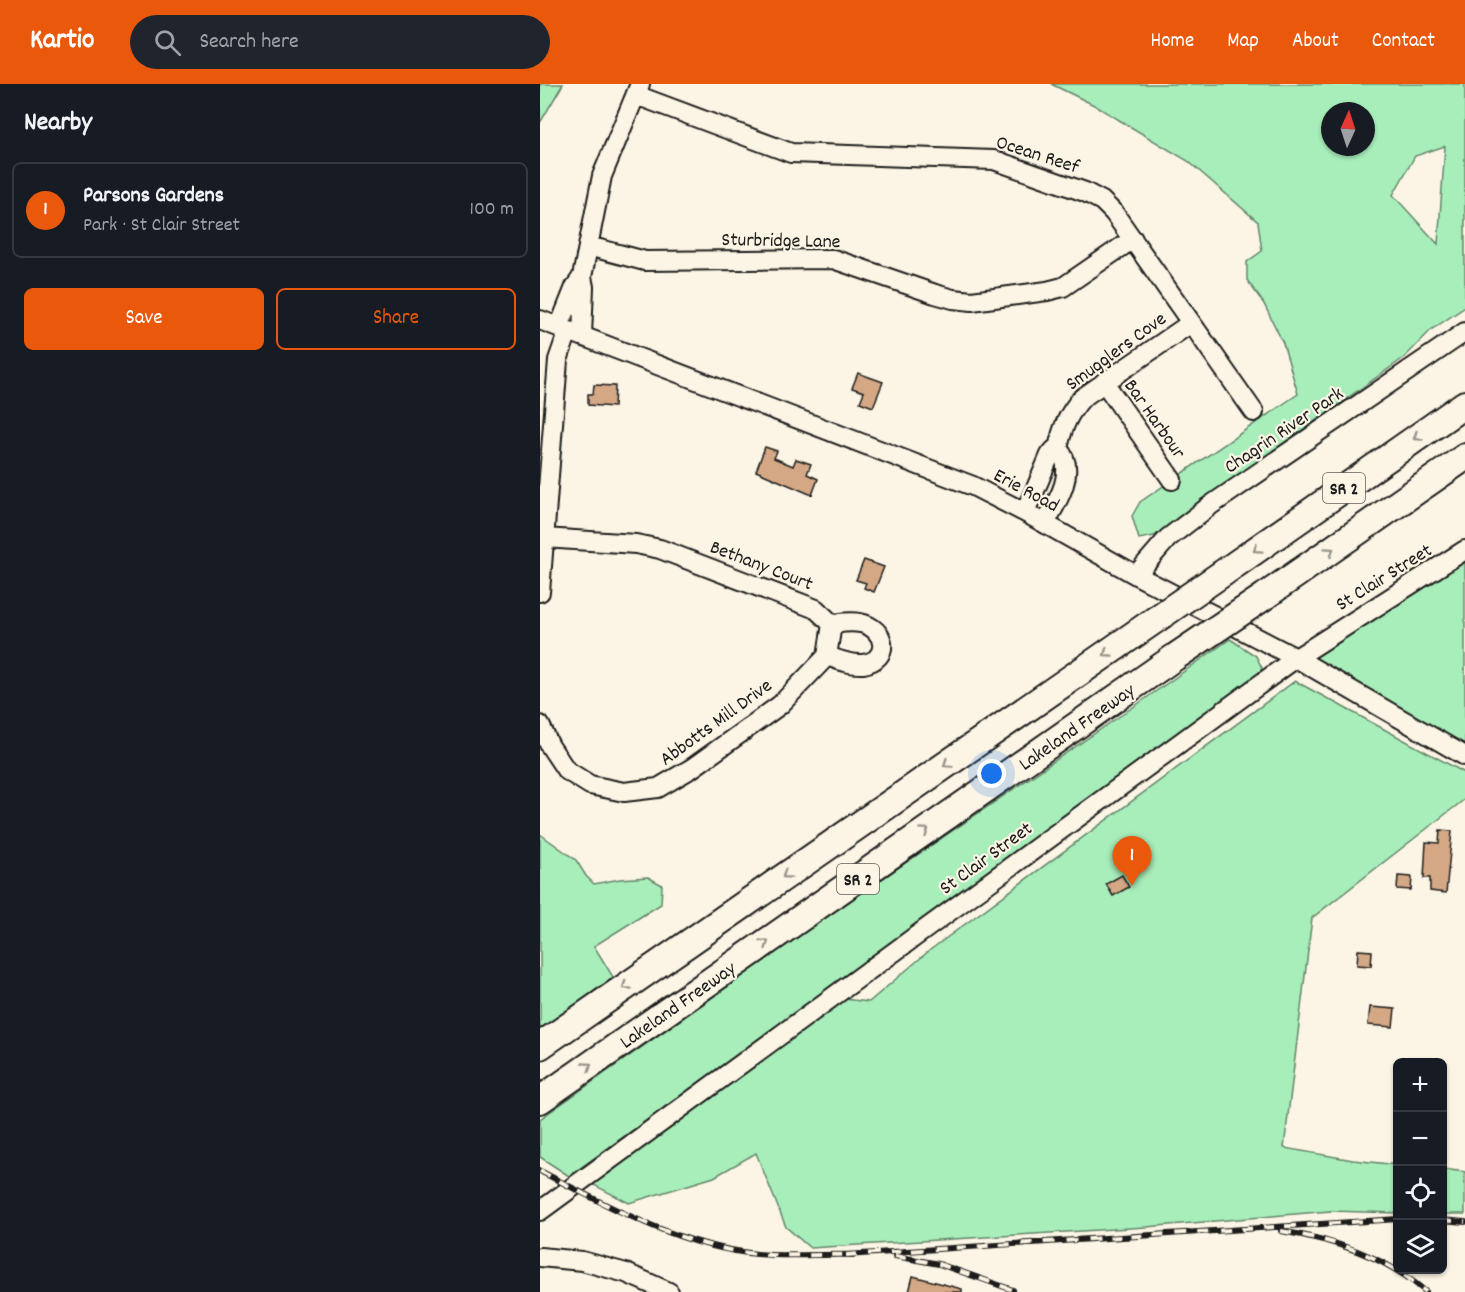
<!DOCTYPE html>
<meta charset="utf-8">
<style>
body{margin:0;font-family:Dekko,sans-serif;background:#20242c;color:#f1f3f6}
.controls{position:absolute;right:18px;bottom:18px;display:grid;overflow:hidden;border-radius:9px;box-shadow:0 2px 4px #0004}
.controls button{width:54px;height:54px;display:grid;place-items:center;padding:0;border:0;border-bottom:2px solid #363941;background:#171b24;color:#f1f3f6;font:30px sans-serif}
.compass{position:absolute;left:781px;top:18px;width:54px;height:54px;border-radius:50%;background:#171b24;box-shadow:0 2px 4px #0004;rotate:3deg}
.you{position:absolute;left:452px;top:690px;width:21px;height:21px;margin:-15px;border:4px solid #fff;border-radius:50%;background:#1a73e8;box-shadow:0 0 0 9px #1a73e833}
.badge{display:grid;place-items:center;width:39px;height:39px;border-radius:50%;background:#ea580c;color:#fff;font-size:20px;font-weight:700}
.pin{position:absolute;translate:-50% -50px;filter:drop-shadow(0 2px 3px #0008)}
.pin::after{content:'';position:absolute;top:32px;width:21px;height:18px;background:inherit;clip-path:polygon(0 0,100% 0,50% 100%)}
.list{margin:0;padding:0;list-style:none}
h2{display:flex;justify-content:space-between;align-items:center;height:78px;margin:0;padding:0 24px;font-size:26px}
h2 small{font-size:20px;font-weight:400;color:#9ea1a6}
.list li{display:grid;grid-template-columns:39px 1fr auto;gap:18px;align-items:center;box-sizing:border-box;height:96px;margin:0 12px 12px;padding:0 12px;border:2px solid #363941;border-radius:9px}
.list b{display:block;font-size:22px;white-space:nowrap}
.list p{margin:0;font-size:20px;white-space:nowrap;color:#9ea1a6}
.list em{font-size:20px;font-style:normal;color:#9ea1a6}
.actions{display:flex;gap:12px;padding:18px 24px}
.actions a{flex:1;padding:14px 0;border:2px solid #ea580c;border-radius:9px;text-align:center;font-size:21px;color:#ea580c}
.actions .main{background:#ea580c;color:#fff}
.icon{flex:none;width:33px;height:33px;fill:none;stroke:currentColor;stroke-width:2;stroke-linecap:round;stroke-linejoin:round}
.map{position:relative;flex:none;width:925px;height:1208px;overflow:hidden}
header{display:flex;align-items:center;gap:36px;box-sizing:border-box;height:84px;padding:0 30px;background:#ea580c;color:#fff}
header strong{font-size:28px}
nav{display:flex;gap:33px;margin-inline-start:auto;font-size:21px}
.search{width:420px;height:54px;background:#20242c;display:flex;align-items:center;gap:15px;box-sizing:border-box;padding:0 21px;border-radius:33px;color:#9ea1a6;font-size:22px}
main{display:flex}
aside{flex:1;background:#171b24}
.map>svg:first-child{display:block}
.green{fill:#a8eeba;stroke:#62856b;stroke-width:1.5;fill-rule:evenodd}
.building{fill:#d4a885;stroke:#1c1c1c;stroke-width:1.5}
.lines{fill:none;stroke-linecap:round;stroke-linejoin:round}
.minor-casing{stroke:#1c1c1c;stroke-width:22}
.highway-casing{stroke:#1c1c1c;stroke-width:30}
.minor{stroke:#fcf5e5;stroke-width:18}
.highway{stroke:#fcf5e5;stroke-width:26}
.rail-casing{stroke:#1c1c1c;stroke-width:6}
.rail{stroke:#fcf5e5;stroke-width:4;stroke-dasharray:11;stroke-linecap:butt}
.highway-bridge-casing{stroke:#1c1c1c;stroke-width:30;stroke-linecap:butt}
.highway-bridge{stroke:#fcf5e5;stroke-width:26}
.oneway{stroke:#97938b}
.labels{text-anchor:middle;stroke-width:4.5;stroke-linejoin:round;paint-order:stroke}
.shield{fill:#fcf5e5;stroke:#5f5d58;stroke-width:1.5}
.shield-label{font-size:18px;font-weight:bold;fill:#1c1c1c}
.street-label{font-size:20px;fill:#1c1c1c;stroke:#fcf5e5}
</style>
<header>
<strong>Kartio</strong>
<div class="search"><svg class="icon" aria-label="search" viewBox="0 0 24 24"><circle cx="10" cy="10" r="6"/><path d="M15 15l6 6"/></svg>Search here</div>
<nav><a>Home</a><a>Map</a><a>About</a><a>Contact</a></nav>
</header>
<main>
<aside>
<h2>Nearby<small></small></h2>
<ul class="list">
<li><span class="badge">1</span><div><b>Parsons Gardens</b><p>Park · St Clair Street</p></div><em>100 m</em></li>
</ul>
<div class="actions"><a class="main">Save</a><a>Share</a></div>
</aside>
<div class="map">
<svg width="925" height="1208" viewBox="0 0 925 1208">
<rect width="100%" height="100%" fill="#fcf5e5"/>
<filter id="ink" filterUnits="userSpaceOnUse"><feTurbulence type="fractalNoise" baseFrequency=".0167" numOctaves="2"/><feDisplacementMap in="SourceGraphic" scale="12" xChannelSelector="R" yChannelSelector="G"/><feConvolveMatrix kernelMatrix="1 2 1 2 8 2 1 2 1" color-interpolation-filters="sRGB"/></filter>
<g filter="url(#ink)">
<path class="green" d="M0 0H23L0 39Z
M511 0H925V223L891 246 865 273 614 452 599 455 592 432 600 418 758 310 743 259 724 220 707 196V178L722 167 718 138 648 77 554 21ZM790 27H826V63H790ZM905 62 898 160 897 159 853 111 875 72Z
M925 475V662L765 573 901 492Z
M690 555 716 572 722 584 714 599 29 1092 0 1073V1035L269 845 602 617Z
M755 597 925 689V715L772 834 744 1064 813 1076 857 1081V1129L790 1127 606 1143 270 1164 246 1143 216 1069 174 1093 89 1119 50 1099 304 915 329 918 390 866Z
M0 750 36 776 46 792 54 800 80 795 108 793 122 801 121 820 54 862 73 893 0 947Z
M903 1085 925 1088V1130H903Z"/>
<path class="building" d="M318 289 343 298 333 323 320 318 324 308 312 304Z
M54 301 75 302 74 323 48 321V310H53Z
M225 363 237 367 234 374 253 382 256 375 271 380 267 390 278 395 272 411 216 387Z
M324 476 344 483 334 508 324 504 326 499 316 496Z
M900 746 912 747 906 809 890 807V794H884L886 758 899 759Z
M582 791 589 803 573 812 566 800Z
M858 792 872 793 871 806 857 805Z
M818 866 832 867 831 882 817 881Z
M830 923 855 925 853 943 828 941Z
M373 1192 422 1205V1208H369Z"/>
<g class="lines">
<defs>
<path id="minor" d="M96 11 251 69 454 76 545 108 562 117 574 129 714 328
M48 162 105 177 293 175 395 210 413 215 432 217 507 207 523 203 593 155
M0 236 433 402 484 428 596 491 756 574 925 672
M19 243 35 203 42 193
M42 252 44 203 42 193 62 92 100 0
M564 298 632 396
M518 365C522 344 528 330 542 314L651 239
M484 428 493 411 510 371 514 366 518 365
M505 439C517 419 538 385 518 365
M4 454 96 460 120 465 276 525 292 540C300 539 311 537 320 539 347 544 351 576 323 580 310 581 299 576 287 572
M596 491 628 454 671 421 925 248
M0 508 18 276 28 247
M0 641 10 662 26 686 50 701 84 708 118 704 152 684 240 621 287 572 292 540
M0 1127 756 574 925 466
M0 1173 42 1177 86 1189 129 1208"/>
<path id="highway" d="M683 489 925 320
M725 512 925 373
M0 962 615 536
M0 1016 635 573"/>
</defs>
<use href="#minor" class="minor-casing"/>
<use href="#highway" class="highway-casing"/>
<use href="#minor" class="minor"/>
<use href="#highway" class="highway"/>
<defs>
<path id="rail" d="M0 1087C68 1122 139 1162 217 1170 248 1173 281 1170 313 1171
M902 1136 925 1138
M741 1147C794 1156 845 1172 886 1208
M306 1171 858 1135
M355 1172 399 1180 473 1206"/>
</defs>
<use href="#rail" class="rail-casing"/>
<use href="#rail" class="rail"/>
<defs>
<path id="highway-bridge" d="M615 536 683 489
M635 573 725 512"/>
</defs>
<use href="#highway-bridge" class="highway-bridge-casing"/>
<use href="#highway-bridge" class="highway-bridge"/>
</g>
<defs><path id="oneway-chevron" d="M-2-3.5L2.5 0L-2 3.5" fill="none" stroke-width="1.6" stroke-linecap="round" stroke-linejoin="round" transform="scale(1.5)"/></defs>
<g class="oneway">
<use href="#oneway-chevron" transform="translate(877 353) rotate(145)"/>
<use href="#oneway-chevron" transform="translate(717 465) rotate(145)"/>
<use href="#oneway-chevron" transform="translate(790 467) rotate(-35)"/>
<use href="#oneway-chevron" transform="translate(567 569) rotate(145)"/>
<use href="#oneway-chevron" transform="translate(407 680) rotate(145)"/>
<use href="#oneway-chevron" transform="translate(385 747) rotate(-35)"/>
<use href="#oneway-chevron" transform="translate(246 791) rotate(145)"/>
<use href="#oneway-chevron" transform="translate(225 859) rotate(-35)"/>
<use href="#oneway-chevron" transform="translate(86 902) rotate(145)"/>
<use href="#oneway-chevron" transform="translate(48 982) rotate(-35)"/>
</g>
</g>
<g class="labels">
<g class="shield">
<rect x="783" y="389" width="42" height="30" rx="4.5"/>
<rect x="297" y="780" width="42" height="30" rx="4.5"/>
</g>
<g class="shield-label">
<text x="804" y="410">SR 2</text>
<text x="318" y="801">SR 2</text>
</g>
<g class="street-label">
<text transform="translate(498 69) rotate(18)" y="7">Ocean Reef</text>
<text transform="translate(241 155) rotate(1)" y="7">Sturbridge Lane</text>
<text transform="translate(575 266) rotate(-36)" y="7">Smugglers Cove</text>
<text transform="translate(616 334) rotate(55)" y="7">Bar Harbour</text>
<text transform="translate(743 345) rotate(-34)" y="7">Chagrin River Park</text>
<text transform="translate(487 405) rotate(28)" y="7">Erie Road</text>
<text transform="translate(222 480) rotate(21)" y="7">Bethany Court</text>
<text transform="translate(843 492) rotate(-32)" y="7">St Clair Street</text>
<text transform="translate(175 637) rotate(-36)" y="7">Abbotts Mill Drive</text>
<text transform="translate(536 642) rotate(-35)" y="7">Lakeland Freeway</text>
<text transform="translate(445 773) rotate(-36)" y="7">St Clair Street</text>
<text transform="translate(137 920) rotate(-35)" y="7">Lakeland Freeway</text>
</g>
</g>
</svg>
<div class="controls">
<button>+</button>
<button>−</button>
<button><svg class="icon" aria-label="locate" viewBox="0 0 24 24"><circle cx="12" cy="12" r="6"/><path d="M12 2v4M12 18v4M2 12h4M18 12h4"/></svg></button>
<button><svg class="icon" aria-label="layers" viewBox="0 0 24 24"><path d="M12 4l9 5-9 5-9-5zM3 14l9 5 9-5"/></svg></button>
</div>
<svg class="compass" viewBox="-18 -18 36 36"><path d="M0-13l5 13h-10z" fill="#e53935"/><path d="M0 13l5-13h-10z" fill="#9ea1a6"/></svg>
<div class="you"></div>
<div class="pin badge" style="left:592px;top:802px">1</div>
</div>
</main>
